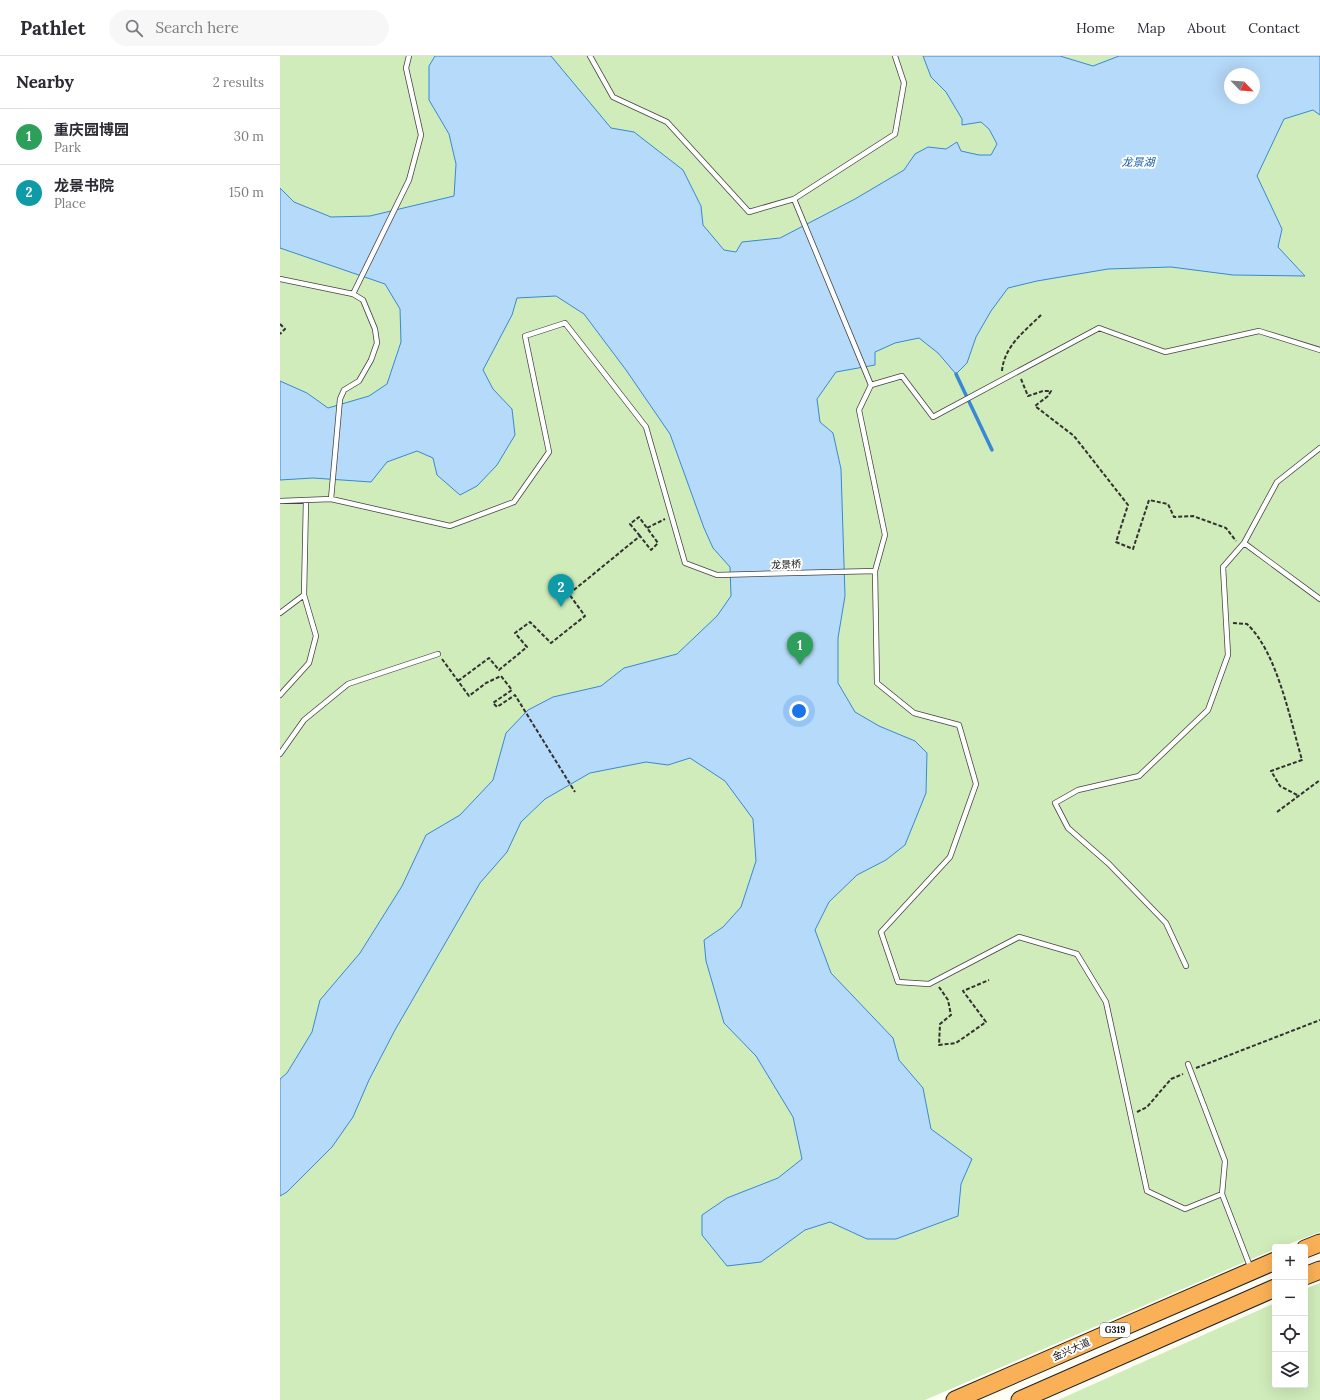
<!DOCTYPE html>
<meta charset="utf-8">
<style>
body{margin:0;font-family:Lora,"Noto Sans SC",serif;background:#f7f7f7;color:#2b2b33}
.controls{position:absolute;right:12px;bottom:12px;display:grid;overflow:hidden;border-radius:4px;box-shadow:0 4px 16px #0002}
.controls button{width:36px;height:36px;display:grid;place-items:center;padding:0;border:0;border-bottom:1px solid #e1e1e2;background:#fff;color:#2b2b33;font:20px sans-serif}
.compass{position:absolute;left:944px;top:12px;width:36px;height:36px;border-radius:50%;background:#fff;box-shadow:0 4px 16px #0002;rotate:115deg}
.you{position:absolute;left:519px;top:655px;width:14px;height:14px;margin:-10px;border:3px solid #fff;border-radius:50%;background:#1a73e8;box-shadow:0 0 0 6px #1a73e833}
.badge{display:grid;place-items:center;width:26px;height:26px;border-radius:50%;background:#c82820;color:#fff;font-size:13px;font-weight:700}
.pin{position:absolute;translate:-50% -33px;filter:drop-shadow(0 1px 2px #0008)}
.pin::after{content:'';position:absolute;top:21px;width:14px;height:12px;background:inherit;clip-path:polygon(0 0,100% 0,50% 100%)}
.list{margin:0;padding:0;list-style:none}
h2{display:flex;justify-content:space-between;align-items:center;height:52px;margin:0;padding:0 16px;font-size:17px}
h2 small{font-size:13px;font-weight:400;color:#7c7c81}
.list li{display:grid;grid-template-columns:26px 1fr auto;gap:12px;align-items:center;box-sizing:border-box;height:56px;padding:0 16px;border-top:1px solid #e1e1e2}
.list b{display:block;font-size:15px;white-space:nowrap}
.list p{margin:0;font-size:13px;white-space:nowrap;color:#7c7c81}
.list em{font-size:13px;font-style:normal;color:#7c7c81}
.icon{flex:none;width:22px;height:22px;fill:none;stroke:currentColor;stroke-width:2;stroke-linecap:round;stroke-linejoin:round}
.map{position:relative;flex:none;width:1040px;height:1344px;overflow:hidden}
header{display:flex;align-items:center;gap:24px;box-sizing:border-box;height:56px;padding:0 20px;background:#fff;border-bottom:1px solid #e1e1e2}
header strong{font-size:19px}
nav{display:flex;gap:22px;margin-inline-start:auto;font-size:14px}
.search{width:280px;height:36px;background:#f7f7f7;display:flex;align-items:center;gap:10px;box-sizing:border-box;padding:0 14px;border-radius:22px;color:#7c7c81;font-size:15px}
main{display:flex}
aside{flex:1;background:#fff}
.map>svg:first-child{display:block}
.green{fill:#d0ecba;fill-rule:evenodd}
.water{fill:#b6daf9;stroke:#3988d4;fill-rule:evenodd}
.lines{fill:none;stroke-linecap:round;stroke-linejoin:round}
.stream{stroke:#3988d4;stroke-width:3.5}
.lane-casing{stroke:#434343;stroke-width:6}
.highway-casing{stroke:#212121;stroke-width:19}
.path{stroke:#323232;stroke-width:2;stroke-dasharray:4 2;stroke-linecap:butt}
.lane{stroke:#fff;stroke-width:4.5}
.highway{stroke:#fab056;stroke-width:17}
.labels{text-anchor:middle;stroke-width:4;stroke-linejoin:round;paint-order:stroke}
.shield{fill:#fff;stroke:#585858;stroke-width:1}
.shield-label{font-size:9px;font-weight:bold;fill:#101010}
.street-label{font-size:10px;fill:#101010;stroke:#fff}
.water-label{font-size:11px;font-style:italic;fill:#1259aa;stroke:#fff}
</style>
<header>
<strong>Pathlet</strong>
<div class="search"><svg class="icon" aria-label="search" viewBox="0 0 24 24"><circle cx="10" cy="10" r="6"/><path d="M15 15l6 6"/></svg>Search here</div>
<nav><a>Home</a><a>Map</a><a>About</a><a>Contact</a></nav>
</header>
<main>
<aside>
<h2>Nearby<small>2 results</small></h2>
<ul class="list">
<li><span class="badge" style="background:#2e9e5b">1</span><div><b>重庆园博园</b><p>Park</p></div><em>30 m</em></li>
<li><span class="badge" style="background:#0f9aa8">2</span><div><b>龙景书院</b><p>Place</p></div><em>150 m</em></li>
</ul>
</aside>
<div class="map">
<svg width="1040" height="1344" viewBox="0 0 1040 1344">
<rect width="100%" height="100%" fill="#fffef4"/>
<path class="green" d="M0 0H1040V1176L1001 1191H995V1193L645 1344H0ZM950 18H974V42H950Z
M1040 1227V1344H778L995 1247V1329H1025V1233Z"/>
<path class="water" d="M155 0H271L331 72 354 76 403 114 421 150 423 169 444 194 456 196 462 186 500 182 575 143 624 114 635 98 648 91 666 93 677 86 681 95 699 99H711L717 88 709 73 701 66 682 69V63L666 36 651 21 643 0H780L813 10 839 0H1040V59L1033 54 1004 63 977 120 1002 173 998 191 1025 220 953 219 891 211 828 213 757 225 728 232 711 255 696 281 687 307 676 318 658 297 639 282 615 287 595 296V309L556 316 537 343 540 366 553 377 561 413 565 540 558 582V627L575 656 599 670 635 685 647 697 646 737 625 789 606 804 577 819 549 846 535 874 551 917 613 982 619 1004 643 1032 651 1073 692 1103 681 1128 678 1160 616 1183H587L550 1166 525 1174 481 1206 447 1210 422 1179V1159L447 1142 498 1122 522 1103 513 1061 476 1000 444 967 426 905 424 884 443 871 461 851 476 805 473 763 445 725 410 702 388 709 366 706 310 717 265 743 241 766 227 796 200 827 115 974 89 1024 73 1061 52 1091 7 1136 0 1140V1023L7 1017 32 976 40 944 80 897 122 830 146 779 180 759 213 724 226 677 248 654 273 641 321 630 344 612 397 598 437 560 451 540 450 511 433 492 424 472 390 378 346 314 304 258 276 240 237 242 232 259 203 314 213 333 232 353 235 379 217 409 197 430 180 439 157 419 153 402 137 395 107 406 91 426 33 422 0 424V325L27 337 48 352 89 340 107 328 121 286 120 253 105 228 0 192V132L14 146 51 161 90 160 174 140 176 108 169 78 149 44V10ZM950 18H974V42H950Z"/>
<g class="lines">
<path class="stream" d="M676 318 712 394"/>
<defs>
<path id="lane" d="M310 0 333 41 387 66 469 156 514 143 615 78 624 27 615 0
M514 143 591 329
M0 223 73 238 83 244 95 273 97 287 91 304 79 325 64 334 60 343 51 443
M73 238 129 124 141 79 126 12 129 0
M0 445 51 443 170 470 234 446 269 396 245 280 285 267 366 371 405 507 437 519 595 515
M964 487 1040 543
M0 557 24 539
M0 639 29 607 36 580 24 539 26 444
M0 698 24 664 68 628 158 598
M906 910 886 867 829 808 788 772 775 747 798 734 859 720 928 654 948 599 943 511 964 487 997 426 1040 392
M908 1008 945 1105 942 1138
M971 1213 942 1138 905 1153 867 1135 826 946 797 898 739 881 649 928 618 926 601 876 670 801 696 728 679 669 634 657 597 627 595 515 605 479 579 354 591 329 622 320 653 361 819 272 885 296 979 275 1040 294"/>
<path id="highway" d="M1025 1193 1040 1187
M1025 1220 1040 1214
M675 1344 995 1205
M740 1344 995 1232"/>
</defs>
<use href="#lane" class="lane-casing"/>
<use href="#highway" class="highway-casing"/>
<path class="path" d="M0 268 5 273 0 278
M722 315C724 290 745 275 762 258
M741 323 748 340 763 335H771L768 340 755 350 794 380 848 449 836 486 853 493 869 444 888 448 894 461 913 460 946 472 956 485
M360 480 350 468 359 461 367 472
M953 567 967 568C997 596 1010 663 1022 704L991 715 1000 730 1019 740
M162 603 189 640 206 627 221 620 232 634 213 647 217 651 235 639 295 736
M178 625 209 602 219 614 247 591 235 577 250 566 271 587 305 560 289 538 360 480 371 494 378 487 367 472 385 463
M997 756 1040 724
M659 931 668 944 671 959 660 968 659 989 676 987 706 966 683 935 709 924
M916 1012 1040 964
M857 1056 867 1051 891 1023 903 1018"/>
<use href="#lane" class="lane"/>
<use href="#highway" class="highway"/>
</g>
<g class="labels">
<rect class="shield" x="820" y="1267" width="30" height="14" rx="3"/>
<g class="shield-label">
<text x="835" y="1277">G319</text>
</g>
<g class="street-label">
<text transform="translate(506 508) rotate(-2)" y="4">龙景桥</text>
<text transform="translate(791 1293) rotate(-24)" y="4">金兴大道</text>
</g>
<g class="water-label">
<text x="858" y="110">龙景湖</text>
</g>
</g>
</svg>
<div class="controls">
<button>+</button>
<button>−</button>
<button><svg class="icon" aria-label="locate" viewBox="0 0 24 24"><circle cx="12" cy="12" r="6"/><path d="M12 2v4M12 18v4M2 12h4M18 12h4"/></svg></button>
<button><svg class="icon" aria-label="layers" viewBox="0 0 24 24"><path d="M12 4l9 5-9 5-9-5zM3 14l9 5 9-5"/></svg></button>
</div>
<svg class="compass" viewBox="-18 -18 36 36"><path d="M0-13l5 13h-10z" fill="#e53935"/><path d="M0 13l5-13h-10z" fill="#7c7c81"/></svg>
<div class="you"></div>
<div class="pin badge" style="left:520px;top:609px;background:#2e9e5b">1</div>
<div class="pin badge" style="left:281px;top:551px;background:#0f9aa8">2</div>
</div>
</main>
